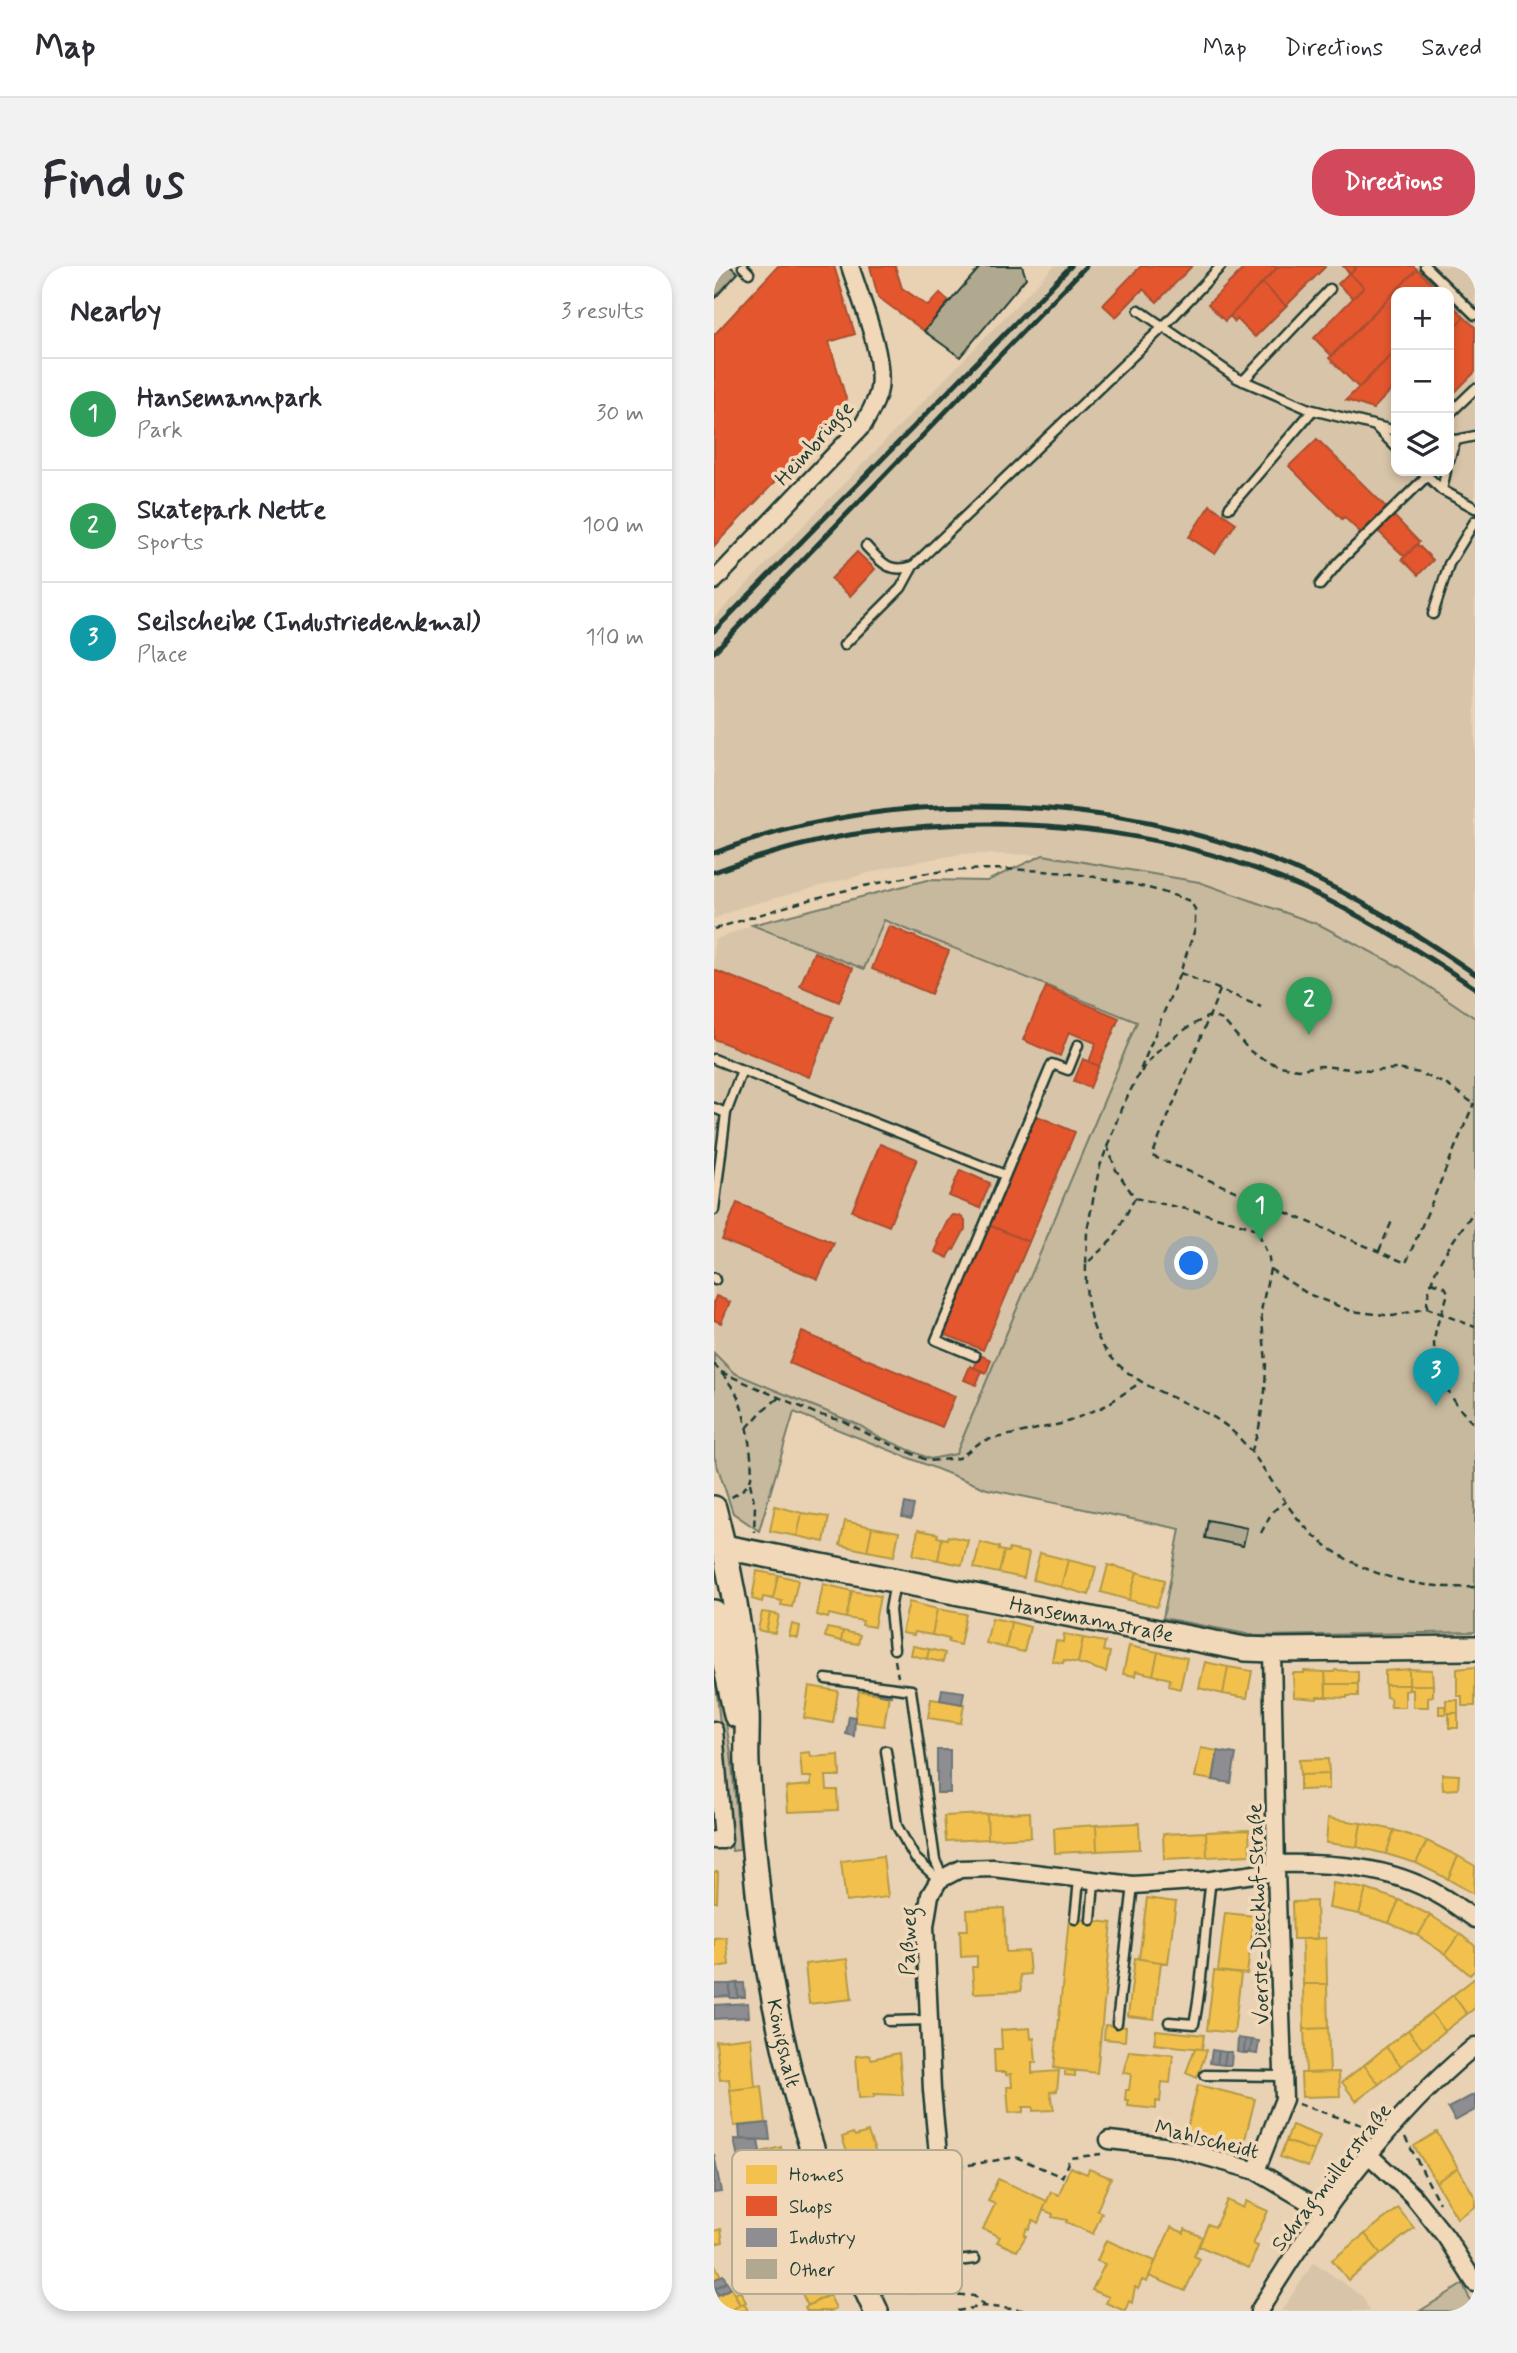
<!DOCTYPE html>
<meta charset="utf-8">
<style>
body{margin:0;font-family:Mynerve,sans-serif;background:#f2f2f3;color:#2b2b33}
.controls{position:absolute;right:21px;top:21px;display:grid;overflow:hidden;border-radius:14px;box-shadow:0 4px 10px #0003}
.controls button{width:63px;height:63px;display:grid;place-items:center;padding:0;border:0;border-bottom:2px solid #e1e1e2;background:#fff;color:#2b2b33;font:35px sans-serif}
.you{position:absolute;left:478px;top:998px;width:24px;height:24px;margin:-18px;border:5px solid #fff;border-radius:50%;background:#1a73e8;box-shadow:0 0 0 10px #1a73e833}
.badge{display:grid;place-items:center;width:46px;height:46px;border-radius:50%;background:#d1495b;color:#fff;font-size:23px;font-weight:700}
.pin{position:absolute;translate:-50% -58px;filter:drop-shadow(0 2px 4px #0008)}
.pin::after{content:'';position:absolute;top:37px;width:24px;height:21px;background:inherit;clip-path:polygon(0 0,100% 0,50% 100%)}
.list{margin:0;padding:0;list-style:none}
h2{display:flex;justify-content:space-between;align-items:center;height:91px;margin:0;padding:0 28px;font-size:30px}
h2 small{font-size:23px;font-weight:400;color:#7c7c81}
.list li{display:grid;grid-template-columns:46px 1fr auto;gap:21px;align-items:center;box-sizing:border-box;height:112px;padding:0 28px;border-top:2px solid #e1e1e2}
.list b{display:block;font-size:26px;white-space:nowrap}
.list p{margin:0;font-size:23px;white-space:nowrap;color:#7c7c81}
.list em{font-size:23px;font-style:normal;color:#7c7c81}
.icon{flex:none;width:38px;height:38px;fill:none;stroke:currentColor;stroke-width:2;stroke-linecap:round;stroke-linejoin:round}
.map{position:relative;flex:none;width:761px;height:2045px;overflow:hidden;border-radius:28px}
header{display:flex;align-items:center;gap:42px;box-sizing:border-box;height:98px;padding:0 35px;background:#fff;border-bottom:2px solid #e1e1e2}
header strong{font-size:33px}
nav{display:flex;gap:38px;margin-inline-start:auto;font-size:24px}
.intro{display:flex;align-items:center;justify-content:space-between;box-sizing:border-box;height:168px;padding:0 42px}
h1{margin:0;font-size:49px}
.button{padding:18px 32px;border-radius:28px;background:#d1495b;color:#fff;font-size:24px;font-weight:700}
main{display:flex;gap:42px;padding:0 42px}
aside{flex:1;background:#fff;border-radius:28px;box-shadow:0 4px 10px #0003}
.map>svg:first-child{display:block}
.built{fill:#d8c5a9;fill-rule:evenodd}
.green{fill:#c7b99e;stroke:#737b69;stroke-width:2}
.homes{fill:#f2c14e;stroke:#b39946;stroke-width:2}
.shops{fill:#e4572e;stroke:#a94f30;stroke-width:2}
.industry{fill:#8d8d92;stroke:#6c7576;stroke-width:2}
.building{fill:#b1a890;stroke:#1f3d34;stroke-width:2}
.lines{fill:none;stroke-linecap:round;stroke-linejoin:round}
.lane-casing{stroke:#1f3d34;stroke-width:13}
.street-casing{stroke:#1f3d34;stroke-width:21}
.secondary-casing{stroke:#1f3d34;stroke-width:28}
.path{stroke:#1f3d34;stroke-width:2.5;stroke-dasharray:7 5;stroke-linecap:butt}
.lane{stroke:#f1d8b9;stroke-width:8}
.street{stroke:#f1d8b9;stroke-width:16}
.secondary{stroke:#f1d8b9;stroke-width:23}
.rail{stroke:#1f3d34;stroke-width:5}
.labels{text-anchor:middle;stroke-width:7;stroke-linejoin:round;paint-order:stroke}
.street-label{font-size:21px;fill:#1f3d34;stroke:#f1d8b9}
.key{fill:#f1d8b9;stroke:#b2aa91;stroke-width:2}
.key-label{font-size:19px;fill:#1f3d34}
</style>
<header>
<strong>Map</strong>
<nav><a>Map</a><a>Directions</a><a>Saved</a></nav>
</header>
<div class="intro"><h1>Find us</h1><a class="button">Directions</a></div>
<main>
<aside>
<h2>Nearby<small>3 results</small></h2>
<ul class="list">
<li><span class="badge" style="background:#2e9e5b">1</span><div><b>Hansemannpark</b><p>Park</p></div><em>30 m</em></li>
<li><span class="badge" style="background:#2e9e5b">2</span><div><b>Skatepark Nette</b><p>Sports</p></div><em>100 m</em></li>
<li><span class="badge" style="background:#0f9aa8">3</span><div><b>Seilscheibe (Industriedenkmal)</b><p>Place</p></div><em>110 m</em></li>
</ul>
</aside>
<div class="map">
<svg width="761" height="2045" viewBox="0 0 761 2045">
<rect width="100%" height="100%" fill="#e9d2b4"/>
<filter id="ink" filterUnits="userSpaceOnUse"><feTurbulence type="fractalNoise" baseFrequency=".0143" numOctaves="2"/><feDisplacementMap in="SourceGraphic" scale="14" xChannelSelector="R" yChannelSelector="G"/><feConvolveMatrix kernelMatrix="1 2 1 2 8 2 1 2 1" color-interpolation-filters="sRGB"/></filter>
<g filter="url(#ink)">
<path class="built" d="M340 0H761V752L686 701 606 659 485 616 329 589 249 588 184 599 25 642 0 653V352ZM682 26H735V205H682Z
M170 654 423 756 242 1188 216 1193 161 1169 145 1159 20 1107 0 1087V674L38 659 150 703Z
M600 1996 649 2031 656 2045H567Z"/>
<path class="green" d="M329 589 485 616 606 659 686 701 761 752V1366L543 1370 449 1352 466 1263 273 1223 80 1146 45 1265 19 1247 0 1190V1087L20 1107 145 1159 161 1169 216 1193 242 1188 423 756 170 654 150 703 38 659 213 614 273 615Z
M5 1416 17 1487 26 1584 18 1585 2 1417Z
M749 2018 761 2045H706Z"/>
<path class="homes" d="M61 1240 88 1247 83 1270 56 1265Z
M88 1247 115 1251 110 1276 83 1270Z
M131 1255 158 1261 153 1285 126 1279Z
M158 1261 185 1266 180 1290 153 1285Z
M204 1264 224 1268 223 1271 228 1272 224 1294 199 1289Z
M234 1270 254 1274 248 1299 224 1294 228 1272 233 1273Z
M266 1276 285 1281V1284L290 1285 285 1307 260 1302Z
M295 1283 315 1287 310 1312 285 1307 290 1285 294 1286Z
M326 1287 354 1294 347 1321 319 1314Z
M354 1294 382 1301 375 1329 347 1321Z
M394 1299 423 1306 415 1334 387 1326Z
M43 1305 64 1309 59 1333 49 1331 48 1336 38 1333Z
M423 1306 451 1314 443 1341 415 1334Z
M64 1309 84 1314 78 1341 67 1339 68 1335 59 1333Z
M109 1318 138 1325 132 1352 115 1348 114 1352 103 1349Z
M138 1325 166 1330 160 1361 148 1359 149 1355 132 1352Z
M195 1336 223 1343 218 1369 201 1366 200 1369 188 1367Z
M223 1343 252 1348 246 1379 234 1376 235 1373 218 1369Z
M48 1346 56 1347 52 1366 44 1364Z
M56 1347 65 1349 61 1367 52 1366Z
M278 1352 297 1356 292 1382 272 1377Z
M297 1356 316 1361 310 1386 292 1382Z
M78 1358 86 1360 84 1372 75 1370Z
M113 1362 129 1365 127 1375 111 1371Z
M129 1365 146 1369 144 1378 127 1375Z
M350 1368 369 1372 364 1397 350 1394 349 1397 338 1395 342 1375 349 1376Z
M369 1372 391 1376 389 1385 396 1386 392 1406 364 1397Z
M199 1380 215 1383 213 1393 197 1389Z
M415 1380 444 1386 439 1409 422 1405 421 1410 409 1408Z
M215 1383 231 1387 229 1396 213 1393Z
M444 1386 473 1392 466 1423 455 1420 456 1413 439 1409Z
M491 1396 514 1401 509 1428 485 1422Z
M514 1401 538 1405 533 1432 509 1428Z
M761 1401V1440H748V1430H743V1403Z
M695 1403V1419H671V1405Z
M695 1403 718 1404 719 1419H695Z
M621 1404 644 1406V1418H612L611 1406H620Z
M590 1405 611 1406 612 1431H603V1433L580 1431 579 1407H590Z
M612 1418H644V1430H633V1432L612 1431Z
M671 1419H695V1424L691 1425V1441H677L676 1432 672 1431Z
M695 1419H719V1430L714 1431V1441H699V1424H695Z
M95 1420 124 1425 119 1457 90 1452Z
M145 1425 175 1429 170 1460 140 1456Z
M217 1433 250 1438 247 1457 214 1452Z
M732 1434H744V1447H732Z
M725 1440H731L732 1448H725Z
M735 1447H744V1462H735Z
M487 1482 504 1485 499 1514 481 1511Z
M96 1486 97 1491 125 1489 126 1510H112L113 1524H123L124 1544 74 1546 72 1521 97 1519V1511H88L86 1487Z
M614 1493 615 1508 586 1509 585 1494Z
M615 1508V1523L586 1524V1509Z
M728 1508 745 1509 744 1523 729 1524Z
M316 1546 317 1571 274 1573 273 1548Z
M273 1548 274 1573 232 1575 230 1550Z
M614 1552 647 1557 643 1581 612 1577Z
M425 1557 426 1583 383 1585 382 1559Z
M647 1557 680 1564 672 1588 643 1581Z
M382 1559 383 1585 341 1587 340 1562Z
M535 1564 536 1589 493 1591 492 1566Z
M680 1564 713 1575 702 1597 672 1588Z
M492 1566 493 1591 450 1593 449 1568Z
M713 1575 744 1590 734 1613 702 1597Z
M169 1590 174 1631 132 1636 127 1595Z
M744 1590 761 1600 760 1628 734 1613Z
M0 1606H4L3 1636H0Z
M619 1617 652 1623 645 1648 615 1642Z
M652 1623 685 1634 675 1657 645 1648Z
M433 1632 462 1636 454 1697 425 1693Z
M685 1634 716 1649 704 1670 675 1657Z
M602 1635 603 1673H579L578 1636Z
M290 1642 292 1686 314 1685 316 1708 306 1709 307 1725 260 1727 258 1701H263V1690L247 1691 246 1664H254L253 1644Z
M511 1647 540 1650 533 1708 504 1705Z
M716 1649 746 1668 731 1688 704 1670Z
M355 1652 398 1657 383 1807 340 1802Z
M746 1668 761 1680V1704L756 1709 731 1688Z
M12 1671 15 1699 0 1701V1672Z
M612 1672 613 1718H589L588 1673Z
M421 1692 447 1696 440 1753 414 1750Z
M133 1693 138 1733 95 1738 91 1698Z
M500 1705 527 1708 520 1767 493 1764Z
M761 1712V1742L753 1748 739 1729Z
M589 1718H613L614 1762 590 1763Z
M739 1729 753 1748 731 1765 717 1747Z
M717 1747 731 1765 709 1783 694 1764Z
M391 1759 412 1761 411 1775 390 1773Z
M316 1762 317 1773 320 1772 322 1797H318V1807L345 1805 343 1825 336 1826 340 1844 319 1845V1841H309V1846L295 1847 293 1821H298L297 1808 292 1809V1806H281L280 1783H288L287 1764Z
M614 1762 616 1806 592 1807 590 1763Z
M442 1764 490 1769 488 1783 440 1778Z
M694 1764 709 1783 687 1800 672 1781Z
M37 1771 41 1821 16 1824 15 1813 6 1814 2 1775Z
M672 1781 687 1800 665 1818 650 1799Z
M481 1782 493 1784 483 1812 472 1807Z
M415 1785 459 1789 456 1817 448 1816 446 1836 442 1835V1843L414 1840V1834H411L412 1824H415L417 1808 409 1807Z
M185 1787 189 1829 160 1828V1831L145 1832 142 1790 156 1789 157 1793Z
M650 1799 665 1818 642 1835 628 1816Z
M351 1804 361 1805V1810L351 1809Z
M625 1806 626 1830 588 1831 587 1807Z
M484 1819 541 1833 528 1885 471 1871Z
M48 1820 52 1857 20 1860 16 1824Z
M578 1859 606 1870 600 1885 572 1875Z
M154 1866 164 1893 170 1923 147 1925 138 1899H135L133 1892H135L128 1871 139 1867 141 1870Z
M723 1866 744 1902 722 1916 700 1880Z
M572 1875 600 1885 594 1901 566 1891Z
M67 1881 68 1889H65L67 1899 42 1903 39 1888Z
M356 1901 373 1908 375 1903 397 1912 383 1944 388 1947 379 1968 352 1956 353 1954 338 1951 339 1948 329 1944 337 1926 345 1929Z
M744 1902 761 1931V1941L743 1952 722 1916Z
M284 1913 333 1935 324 1957 319 1954 315 1963 313 1962 310 1969 312 1970 303 1985 283 1976 286 1971 269 1963 281 1938 274 1935Z
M513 1934 529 1942 532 1935 554 1945 539 1978 544 1980 535 2002 485 1980 494 1958 501 1961Z
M684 1942 700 1962 667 1988 651 1968Z
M457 1961 470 1967 471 1963 488 1971 480 1990 486 1993 471 2025 435 2010Z
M7 1963 9 1976 0 1978V1965Z
M651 1968 667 1988 634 2014 618 1994Z
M392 1974 441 1995 433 2016 428 2014 424 2023 421 2021 418 2037 415 2035 411 2045 392 2037 395 2031 378 2024 391 1998 383 1995Z
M97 1988 117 2028 94 2040 74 2000Z
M0 1997 7 2010 0 2014Z
M17 2022 26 2039 16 2045H0V2031Z
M26 2025 32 2036 26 2039 21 2028Z
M115 2028 122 2042 117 2045H93L91 2041Z
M30 2037 34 2045H16L26 2039Z"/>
<path class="shops" d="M64 0H120L141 68 115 76 134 139 0 280V69Z
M156 0H181L188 22 214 40 226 27 235 35 210 65 164 31Z
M427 0H478L443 36 429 23 402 51 389 39Z
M532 0H565L511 55 494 38Z
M565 0H609L611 1 572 40 548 17Z
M629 0H639L642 2 636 8Z
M639 0H699L703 3 618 90 600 72 650 21 636 8 642 2Z
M703 3 726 26H682V84L645 122 615 92Z
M635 7 650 21 639 32 624 18Z
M548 17 572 40 541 71 523 53 521 56 516 50Z
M735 35 750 51 735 66Z
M750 51 761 61V106L735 132V66Z
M682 84V119L659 143 632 134Z
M603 173 673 242 648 268 630 251 628 253 575 200Z
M496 239 522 257 501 288 475 271Z
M679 249 705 276 691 291 664 265Z
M703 278 719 294 704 309 688 293Z
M143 286 161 303 136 330 117 313Z
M175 660 235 685 217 728 158 703Z
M100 686 139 702 125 736 86 720Z
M0 704 119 751 95 811 0 773Z
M332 721 405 752 385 800 375 796 382 777 355 766 346 790 309 774Z
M369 793 385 800 376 822 360 815Z
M321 849 361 866 315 976 275 959Z
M166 878 203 893 175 960 138 945Z
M246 904 276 917 266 942 235 930Z
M23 937 120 977 104 1013 8 974Z
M239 949 247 950 251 955V963L240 984 238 983 234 992 221 986 225 977 223 976 234 954Z
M275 959 315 976 269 1084 230 1068Z
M2 1030 16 1036 7 1057 0 1054V1035Z
M88 1066 241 1130 228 1161 75 1097Z
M266 1089 277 1094 272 1107 260 1102Z
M256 1100 268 1105 262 1119 250 1114Z"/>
<path class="industry" d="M191 1237 200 1239 197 1253 188 1251Z
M163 1421 177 1423V1430L162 1427Z
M228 1423 250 1426 248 1438 226 1434Z
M135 1450 141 1451 140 1470 132 1468Z
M223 1484H236V1527H223Z
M504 1485 522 1488 517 1517 499 1514Z
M23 1717 24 1732H16V1718Z
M23 1717H30L31 1731H24Z
M0 1718H16V1730L0 1731Z
M34 1737 35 1751 0 1753V1739Z
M524 1772 531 1773 530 1787 523 1786Z
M531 1773 538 1774 536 1787H530Z
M538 1774 545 1775 543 1788 536 1787Z
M498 1784 505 1785 503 1798 496 1797Z
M505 1785 512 1786 510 1799 503 1798Z
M512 1786H518L517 1799H510Z
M761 1828V1844L741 1855 734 1842Z
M54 1857 56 1874 26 1873 25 1860Z
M20 1873 44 1874 46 1885 39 1890 24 1892Z
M0 1888 7 1926 0 1927Z
M9 2009 13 2016 0 2023V2014Z
M13 2016 17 2022 4 2029 1 2022Z"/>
<path class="building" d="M0 0H16L24 7 0 33Z
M267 0H308L312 12 246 91 210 65Z
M494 1254 533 1262 529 1280 491 1272Z"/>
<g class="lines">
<defs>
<path id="lane" d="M711 0 761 49
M29 1 35 7
M425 44 523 112 595 143 682 165
M529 115 616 23
M735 148 761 123
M663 162 682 181
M735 173 742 174 761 170
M735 194 742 174
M708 205 728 224
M732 205 728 224 761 242
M515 242 599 144
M152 280C167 296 175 308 199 300L449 61 507 0
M606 319 625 296 713 210
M719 348 735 298 761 255
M130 379 187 322 199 300
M0 793 291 909
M0 842 12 847
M0 944 12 847 28 804
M0 1012 1 1014
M261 1090 222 1074 338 798 354 804 364 779
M180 1383 176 1344 181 1316
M112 1413 197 1424 221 1594 229 1612
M172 1485 183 1560 201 1592 225 1614
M361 1653 365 1614
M377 1654 380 1616
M175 1755 215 1754
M455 1756 480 1758C490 1711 490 1662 497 1614
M403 1757 419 1619
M491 1809 570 1810
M200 2007 234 1996 261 1993"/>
<path id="street" d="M0 315 149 159C155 148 163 136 165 123 170 87 147 35 136 0
M0 1464 9 1574H0
M563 1598C618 1597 676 1600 725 1629 738 1636 749 1645 761 1653
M395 1874 458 1881 542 1905 612 1946
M655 1889 699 1930 732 1971 761 2017
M542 1905 570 1833 562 1605 558 1384
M234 1996 218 1824 211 1660 216 1629 225 1614 246 1603 279 1602 419 1619 497 1614 562 1605
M545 2045C600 1953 678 1848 761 1780"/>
<g id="secondary">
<path id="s1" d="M0 1242C17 1307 30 1377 33 1445 34 1463 32 1480 33 1498 36 1543 40 1590 45 1635 61 1778 101 1915 162 2045"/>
<path id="s2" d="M0 1279 531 1383 558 1384 761 1382"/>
<path d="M0 1346 22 1449"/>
</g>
</defs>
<use href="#lane" class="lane-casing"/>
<use href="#street" class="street-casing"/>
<use href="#secondary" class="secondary-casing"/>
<path class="path" d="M0 663C58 645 115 626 175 615 191 612 207 607 223 606 304 598 399 607 476 635L481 643V663L466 707 423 812 407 843 385 903 373 965 372 998
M466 707 547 741
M506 724 438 890 692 997 760 837
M427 806C445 780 467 764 495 750L509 754 535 784 544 791 565 800 585 803 607 800 656 805 683 803 706 807 733 819 759 837
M393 879 402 904 421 932 482 945 543 963 555 992 556 1003 547 1045 552 1096 551 1125 545 1162 538 1184
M421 932 399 973 372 998C370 1065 388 1099 451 1128 474 1139 496 1146 516 1163 542 1186 557 1216 577 1244 620 1302 691 1324 761 1321
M543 963 554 939
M665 985 678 955
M556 1003 594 1028 637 1045 679 1050 713 1042 761 1061
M718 1016 731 1021 734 1026C731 1041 723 1054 721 1069 715 1100 739 1139 761 1159
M713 1042C713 1005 741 973 761 944
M0 1098C8 1108 17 1118 23 1129 30 1143 42 1200 36 1215 32 1223 22 1228 15 1233
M7 1106 103 1148 129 1155 160 1171 215 1195 245 1192 268 1175 351 1157 391 1140 427 1116
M33 1162 50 1143 66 1131
M36 1217 41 1240 40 1266
M547 1267 558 1246 572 1235
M181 1394 184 1411
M584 1838 657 1862
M691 1871 725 1937
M243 1901 302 1891 348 1911 356 1892 387 1888
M177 2016 185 2026H217L260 2030 270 2040
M176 2017 189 2011
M243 2045 270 2040 315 2045"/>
<use href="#lane" class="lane"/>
<use href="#street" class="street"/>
<use href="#secondary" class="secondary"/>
<path class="rail" d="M0 365 357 0
M0 386 372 0
M0 587C181 518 401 527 578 602 643 630 703 668 761 708
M0 606C48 589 98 574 149 567 297 546 454 561 591 623 651 651 706 685 761 722"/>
</g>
</g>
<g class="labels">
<g class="street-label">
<text transform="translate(100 177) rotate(-48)" y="7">Heimbrügge</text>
<text dy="7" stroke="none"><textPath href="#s2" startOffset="385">Hansemannstraße</textPath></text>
<text transform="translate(544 1648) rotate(-92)" y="7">Voerste-Dieckhof-Straße</text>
<text transform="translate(194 1675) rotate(-88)" y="7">Paßweg</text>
<text dy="7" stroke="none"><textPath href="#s1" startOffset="541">Königshalt</textPath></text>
<text transform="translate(493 1873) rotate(14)" y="7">Mahlscheidt</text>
<text transform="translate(617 1911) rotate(-52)" y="7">Schragmüllerstraße</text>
</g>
</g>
<rect x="18" y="1884" width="230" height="144" rx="10" class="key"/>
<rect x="32" y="1899" width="31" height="19" fill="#f2c14e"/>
<rect x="32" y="1930" width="31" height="20" fill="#e4572e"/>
<rect x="32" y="1962" width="31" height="19" fill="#8d8d92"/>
<rect x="32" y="1993" width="31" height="20" fill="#b1a890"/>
<g class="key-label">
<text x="75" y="1915">Homes</text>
<text x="75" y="1947">Shops</text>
<text x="75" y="1978">Industry</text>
<text x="75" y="2010">Other</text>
</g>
</svg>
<div class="controls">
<button>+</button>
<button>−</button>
<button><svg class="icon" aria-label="layers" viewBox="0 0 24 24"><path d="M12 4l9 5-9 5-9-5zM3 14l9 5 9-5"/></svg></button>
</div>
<div class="you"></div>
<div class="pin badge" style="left:546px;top:975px;background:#2e9e5b">1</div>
<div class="pin badge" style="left:595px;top:769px;background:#2e9e5b">2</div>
<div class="pin badge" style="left:722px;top:1140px;background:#0f9aa8">3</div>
</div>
</main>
